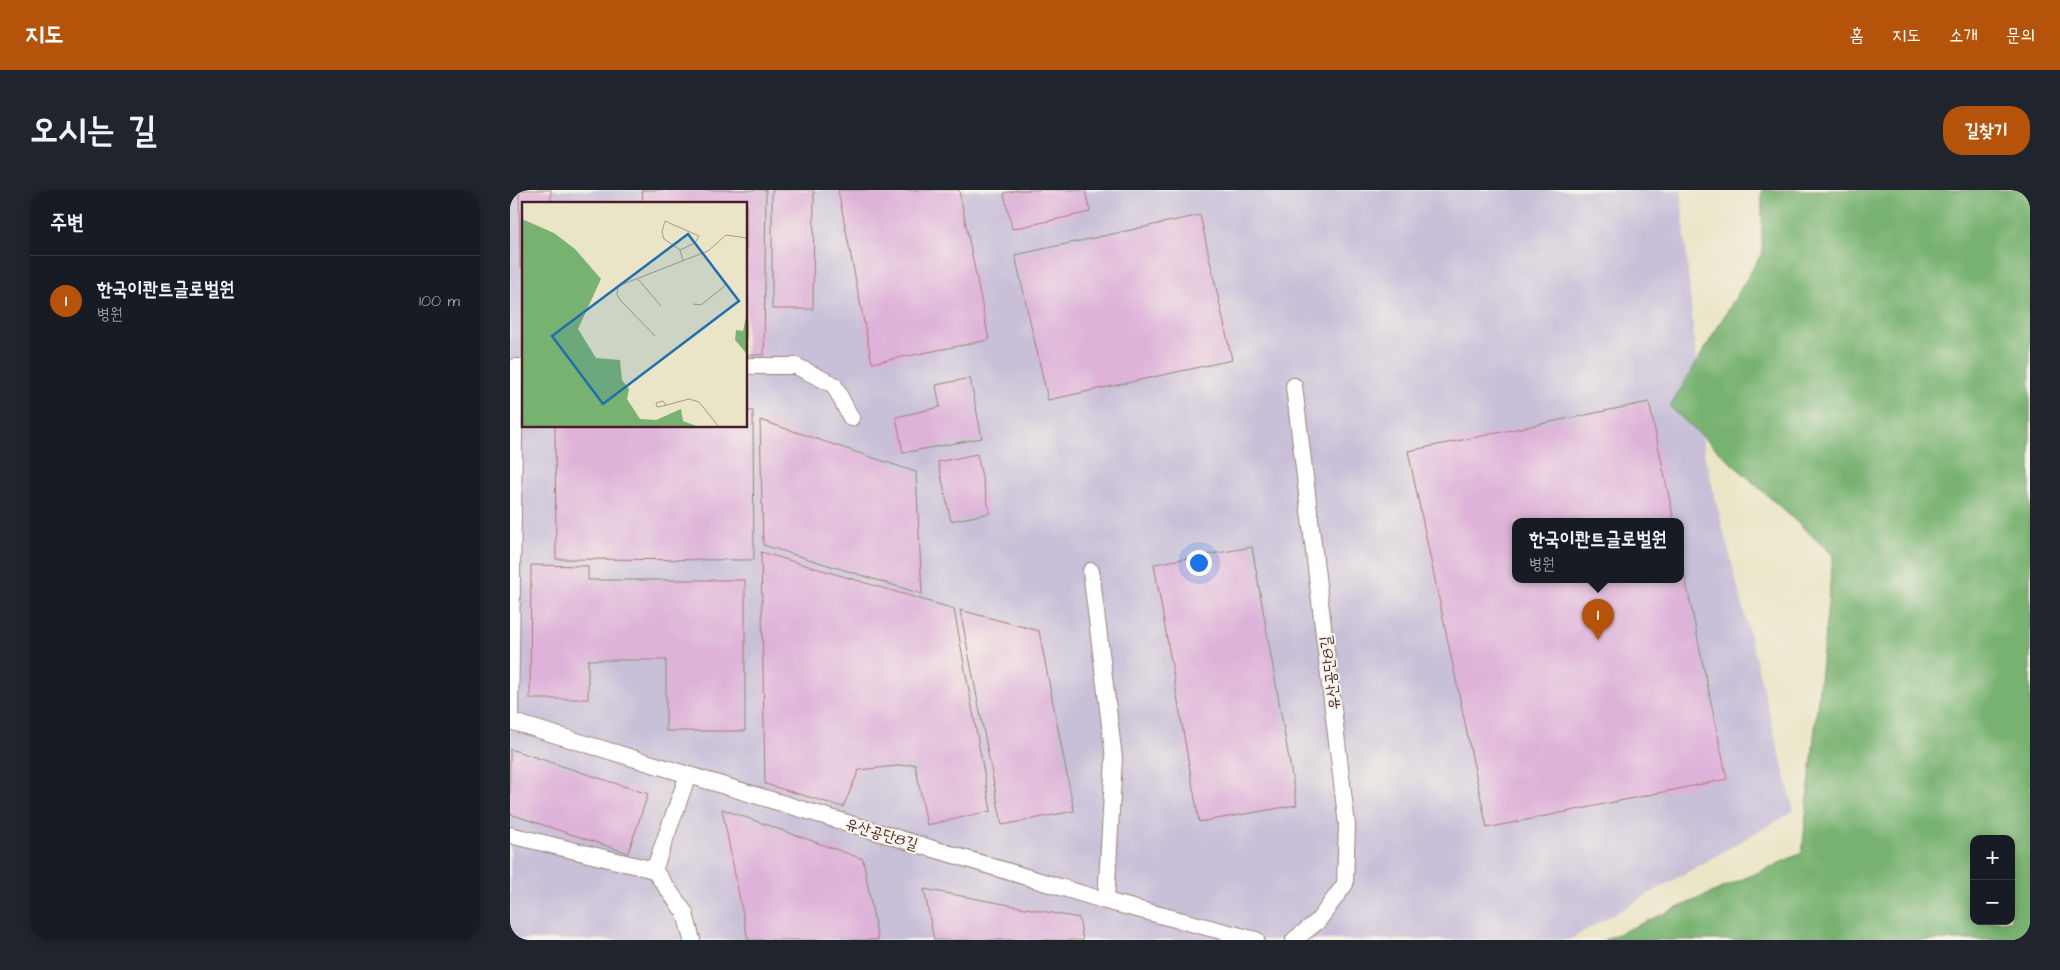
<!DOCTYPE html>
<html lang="ko">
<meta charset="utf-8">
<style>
body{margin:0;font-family:"Architects Daughter","Poor Story",sans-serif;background:#20242c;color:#f1f3f6}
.controls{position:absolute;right:15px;bottom:15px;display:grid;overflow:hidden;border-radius:10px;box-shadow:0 2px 12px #0003}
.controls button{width:45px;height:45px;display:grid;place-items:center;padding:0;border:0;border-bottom:1px solid #363941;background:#171b24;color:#f1f3f6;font:25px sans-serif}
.you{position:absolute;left:688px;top:372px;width:18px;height:18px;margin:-12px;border:4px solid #fff;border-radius:50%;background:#1a73e8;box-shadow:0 0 0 8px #1a73e833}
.badge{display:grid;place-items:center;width:32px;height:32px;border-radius:50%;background:#b45309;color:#fff;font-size:16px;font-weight:700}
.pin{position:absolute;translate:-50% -41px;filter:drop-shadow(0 1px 2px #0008)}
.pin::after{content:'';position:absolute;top:26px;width:18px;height:15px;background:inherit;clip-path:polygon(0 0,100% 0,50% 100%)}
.popup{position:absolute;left:1002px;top:328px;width:172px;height:65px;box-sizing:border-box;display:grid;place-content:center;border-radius:10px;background:#171b24;filter:drop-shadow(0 1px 4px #0005);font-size:16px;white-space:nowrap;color:#9ea1a6}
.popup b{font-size:19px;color:#f1f3f6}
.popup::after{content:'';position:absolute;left:50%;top:100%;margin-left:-10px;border:10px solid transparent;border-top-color:#171b24}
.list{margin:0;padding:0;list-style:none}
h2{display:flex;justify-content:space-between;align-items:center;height:65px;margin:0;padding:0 20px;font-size:21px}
h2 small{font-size:16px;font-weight:400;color:#9ea1a6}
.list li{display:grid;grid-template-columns:32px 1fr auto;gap:15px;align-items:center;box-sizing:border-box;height:90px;padding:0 20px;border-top:1px solid #363941}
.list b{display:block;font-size:19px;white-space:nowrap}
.list p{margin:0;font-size:16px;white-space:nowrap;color:#9ea1a6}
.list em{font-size:16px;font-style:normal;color:#9ea1a6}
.map{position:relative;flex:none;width:1520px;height:750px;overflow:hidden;border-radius:20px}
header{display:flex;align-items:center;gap:30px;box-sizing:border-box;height:70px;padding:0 25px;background:#b45309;color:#fff}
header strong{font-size:24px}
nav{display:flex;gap:28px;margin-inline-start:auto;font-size:18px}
.intro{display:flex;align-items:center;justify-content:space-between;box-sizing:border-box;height:120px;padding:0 30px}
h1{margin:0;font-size:35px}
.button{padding:12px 22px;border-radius:20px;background:#b45309;color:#fff;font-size:18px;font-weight:700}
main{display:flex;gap:30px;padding:0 30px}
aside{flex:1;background:#171b24;border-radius:20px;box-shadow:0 2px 12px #0003}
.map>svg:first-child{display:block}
.industrial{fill:#c8bfd8;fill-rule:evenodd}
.forest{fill:#78b271;stroke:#61684e;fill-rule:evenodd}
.building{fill:#deb2d9}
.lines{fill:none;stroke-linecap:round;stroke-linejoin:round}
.service-casing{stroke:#9a8279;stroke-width:18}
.service{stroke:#fff;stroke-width:16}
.labels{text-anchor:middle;stroke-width:4;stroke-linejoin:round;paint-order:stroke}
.street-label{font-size:16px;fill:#4a1f2b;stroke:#f7f3e8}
.inset-road{fill:none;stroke:#ab9689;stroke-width:1}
.view{fill:#1f6fb2;fill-opacity:0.15;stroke:#1f6fb2;stroke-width:2.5}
.inset-edge{fill:none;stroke:#4a1f2b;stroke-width:2.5}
</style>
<header>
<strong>지도</strong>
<nav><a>홈</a><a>지도</a><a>소개</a><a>문의</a></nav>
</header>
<div class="intro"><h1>오시는 길</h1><a class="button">길찾기</a></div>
<main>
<aside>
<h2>주변<small></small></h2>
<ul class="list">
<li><span class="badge">1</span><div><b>한국이콴트글로벌원</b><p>병원</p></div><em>100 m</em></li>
</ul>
</aside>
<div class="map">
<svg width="1520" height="750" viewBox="0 0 1520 750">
<rect width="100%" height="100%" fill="#f7f3e8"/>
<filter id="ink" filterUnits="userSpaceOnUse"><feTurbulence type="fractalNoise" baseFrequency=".02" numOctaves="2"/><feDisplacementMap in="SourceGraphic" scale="10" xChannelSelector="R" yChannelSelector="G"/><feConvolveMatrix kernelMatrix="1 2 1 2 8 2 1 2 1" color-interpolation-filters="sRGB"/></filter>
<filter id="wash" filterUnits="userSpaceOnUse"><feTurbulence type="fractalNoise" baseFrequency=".0096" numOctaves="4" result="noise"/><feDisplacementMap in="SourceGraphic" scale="20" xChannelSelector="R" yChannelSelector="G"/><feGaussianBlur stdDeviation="1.12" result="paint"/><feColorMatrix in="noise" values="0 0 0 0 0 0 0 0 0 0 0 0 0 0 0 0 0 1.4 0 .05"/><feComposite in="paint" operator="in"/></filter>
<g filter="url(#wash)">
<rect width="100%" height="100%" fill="#ebe5c7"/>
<path class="industrial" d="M0 0H1171L1194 263 1284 621 1059 750H0ZM14 14H236V236H14ZM1006 331H1170V389H1006Z"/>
<path class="forest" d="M1252 0H1520V750H1094L1292 663 1323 365 1160 217 1252 63ZM1464 649H1501V731H1464Z"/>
<g id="blocks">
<path class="building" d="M9 0H41V14H14V77H10Z
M132 0H256L254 165H236V14H133Z
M262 0H304L303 119H262Z
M328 0H449L479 150 362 173Z
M508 0H575L580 22 502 39 494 3Z
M690 25 722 170 538 210 505 65Z
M460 188 472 248 393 263 386 227 430 217 426 195Z
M1139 212 1164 331H1006V389H1170L1171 368 1217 589 977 638 898 261Z
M236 221H243L244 370 46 369 45 236H236Z
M250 230 406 282 412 404 253 355Z
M467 264 480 323 441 331 428 272Z
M742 357 787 615 689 632 644 374Z
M251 362 444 419 481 621 417 635 405 574 349 580 333 617 255 594Z
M21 375 78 376V390H235V541H156V470H78V509H20Z
M450 420 529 441 564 621 492 635Z
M0 559 138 604 118 663 0 624Z
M212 619 353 669 368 750H238Z
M414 699 569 728 573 750H424Z"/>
</g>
</g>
<g filter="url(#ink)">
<use href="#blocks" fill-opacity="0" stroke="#9a8279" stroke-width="1"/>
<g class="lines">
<defs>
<path id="service" d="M236 176H286L324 195 341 228
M784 196 837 635 835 694 808 731 784 750
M581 381 604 568 596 711
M0 531 596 711 746 750
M0 531 5 177H14
M0 645 144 680 175 723 182 750
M144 680 178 585"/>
</defs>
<use href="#service" class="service-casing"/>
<use href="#service" class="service"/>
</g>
</g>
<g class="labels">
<g class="street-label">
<text transform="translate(819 483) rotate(-97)" y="6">유산공단8길</text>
<text transform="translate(372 643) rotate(17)" y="6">유산공단8길</text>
</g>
</g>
<g transform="translate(12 12)">
<rect width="225" height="225" fill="#ebe5c7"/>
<path d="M0 17 32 31 53 47 79 77 56 127 74 156 98 158 100 178 107 187 105 197 118 217 134 218 159 207 161 219 177 225H0ZM224 115 225 119V152L213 138 214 128 221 129Z" fill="#78b271"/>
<path class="inset-road" d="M158 48 173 41 177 34 143 19 140 30 142 37 158 48 161 59M115 76 139 104M171 102 179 103 204 83 181 51M133 134 99 99 95 93 96 84 186 49 204 33 225 36M144 203 141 199 134 201 135 205 141 204 167 197 177 200 197 225"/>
<path class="view" d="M166 32 217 99 81 202 30 134Z"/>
<rect width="225" height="225" class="inset-edge"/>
</g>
</svg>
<div class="controls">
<button>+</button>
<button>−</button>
</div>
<div class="you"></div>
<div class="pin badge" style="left:1088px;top:450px">1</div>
<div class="popup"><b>한국이콴트글로벌원</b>병원</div>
</div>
</main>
